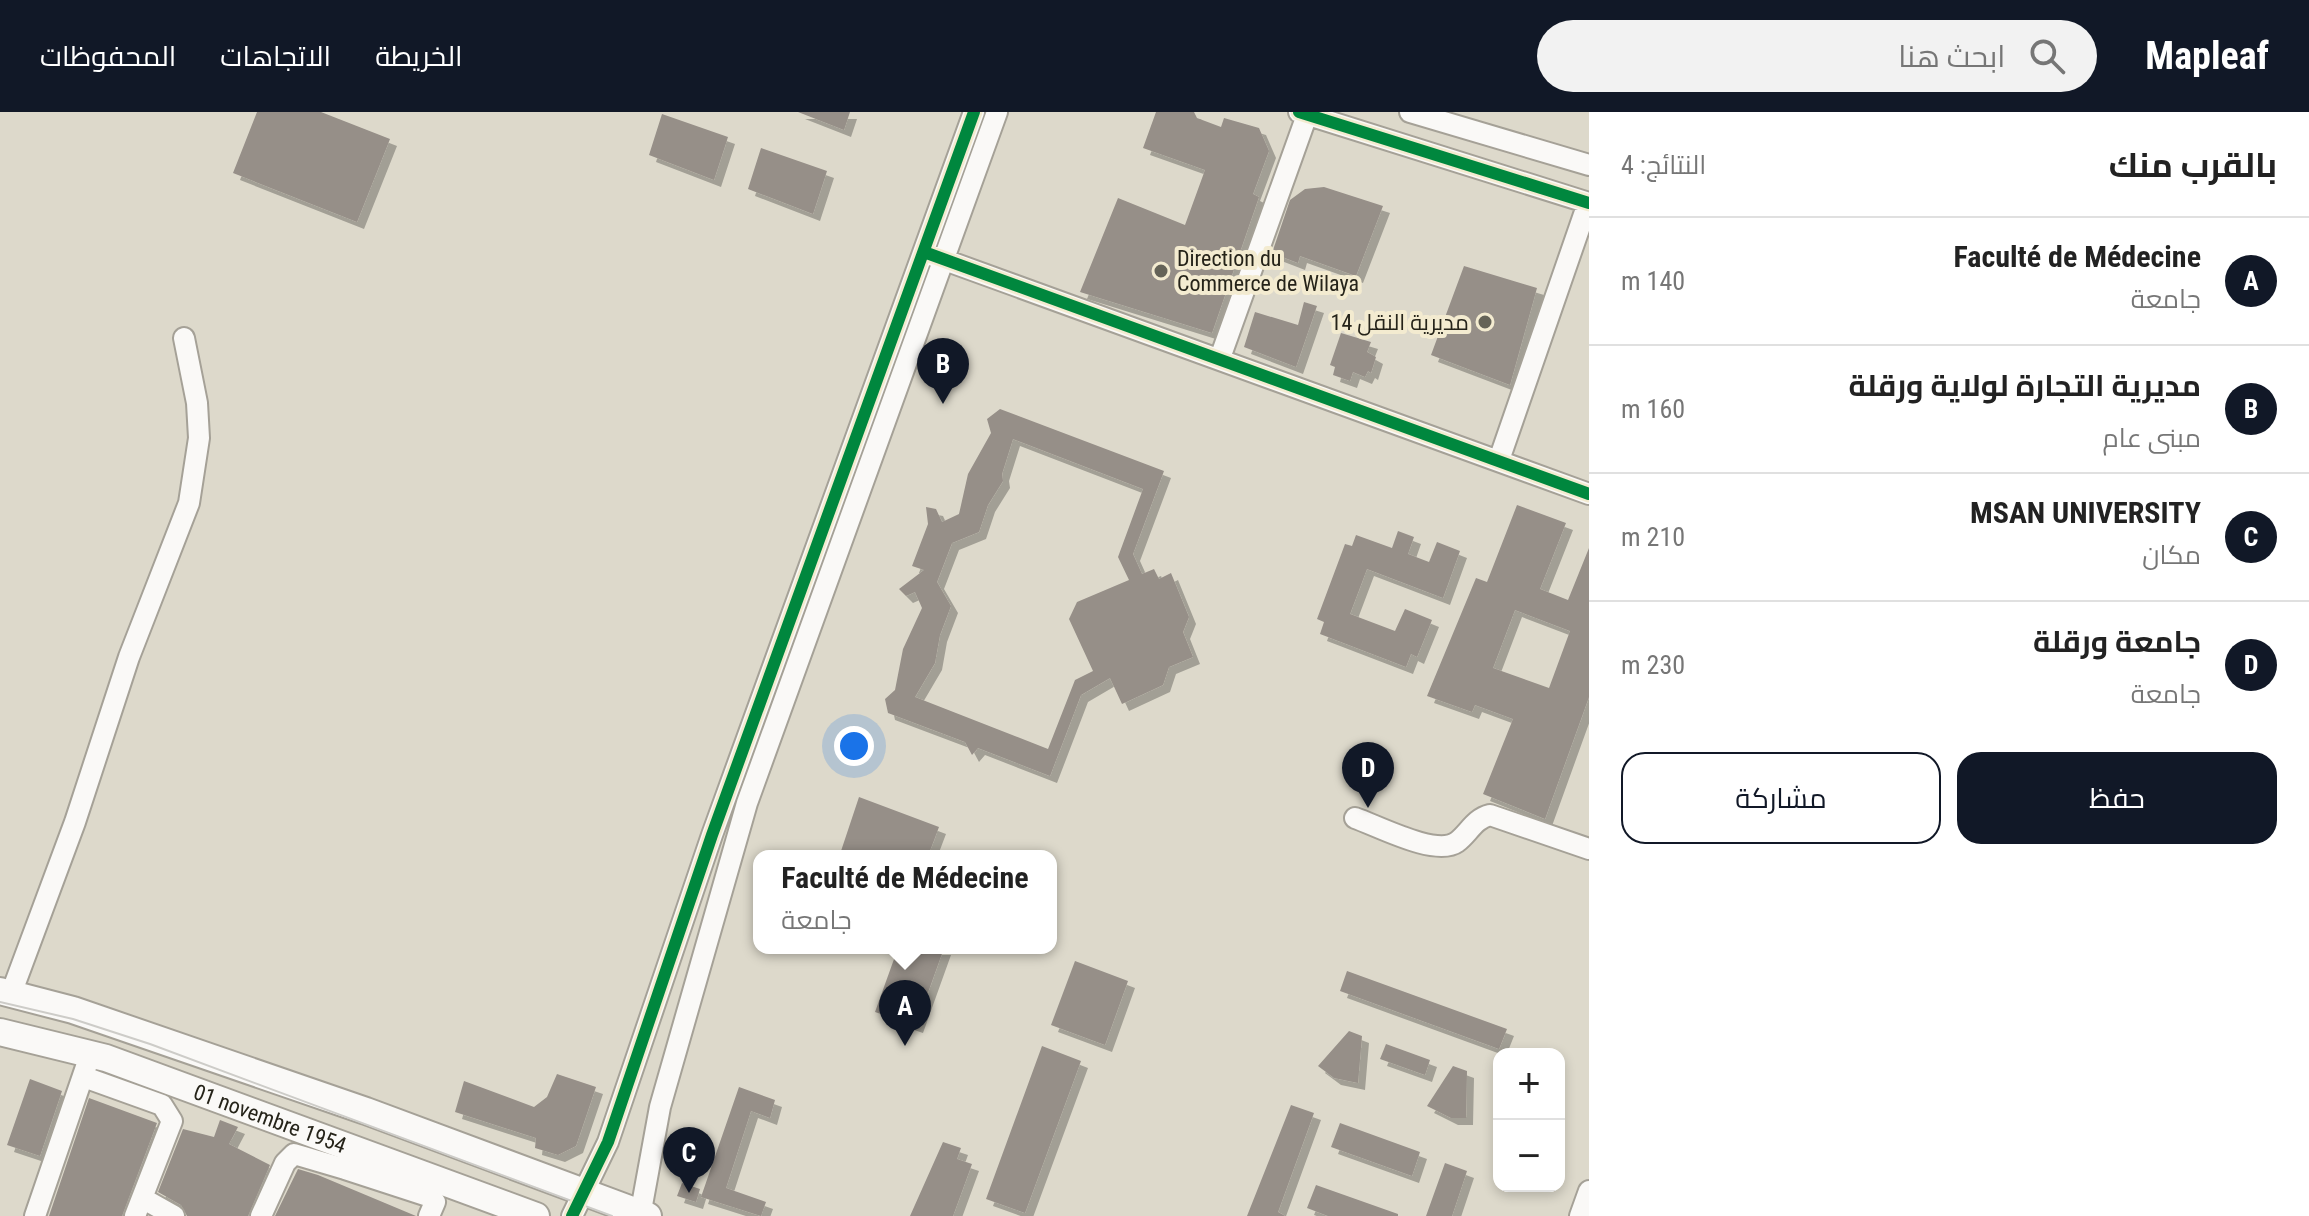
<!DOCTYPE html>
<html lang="ar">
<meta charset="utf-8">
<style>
body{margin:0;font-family:"Roboto Condensed",Cairo,sans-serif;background:#f2f2f2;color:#222;direction:rtl}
.controls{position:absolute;right:24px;bottom:24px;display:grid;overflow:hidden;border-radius:16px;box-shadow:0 4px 12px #0003}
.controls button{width:72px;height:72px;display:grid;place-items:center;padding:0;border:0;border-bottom:2px solid #e0e0e0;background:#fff;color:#222;font:40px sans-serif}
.you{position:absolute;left:854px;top:634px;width:28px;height:28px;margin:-20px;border:6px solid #fff;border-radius:50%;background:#1a73e8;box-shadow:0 0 0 12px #1a73e833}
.badge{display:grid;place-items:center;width:52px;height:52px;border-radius:50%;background:#111827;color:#fff;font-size:26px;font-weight:700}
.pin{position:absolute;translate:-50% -66px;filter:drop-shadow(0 2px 4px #0008)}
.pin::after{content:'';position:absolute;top:42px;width:28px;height:24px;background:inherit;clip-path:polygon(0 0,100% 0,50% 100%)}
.popup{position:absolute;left:753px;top:738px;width:304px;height:104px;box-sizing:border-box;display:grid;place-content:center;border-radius:16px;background:#fff;filter:drop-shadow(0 2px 6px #0005);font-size:26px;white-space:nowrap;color:#767676}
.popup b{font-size:30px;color:#222}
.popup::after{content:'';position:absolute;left:50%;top:100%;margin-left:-16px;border:16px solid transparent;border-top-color:#fff}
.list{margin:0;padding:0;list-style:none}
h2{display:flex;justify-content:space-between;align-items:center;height:104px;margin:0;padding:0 32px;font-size:34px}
h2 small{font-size:26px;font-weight:400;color:#767676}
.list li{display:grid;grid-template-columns:52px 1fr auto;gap:24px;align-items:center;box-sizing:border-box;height:128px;padding:0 32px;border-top:2px solid #e0e0e0}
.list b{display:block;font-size:30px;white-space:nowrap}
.list p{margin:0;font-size:26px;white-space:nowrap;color:#767676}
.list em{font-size:26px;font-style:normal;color:#767676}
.actions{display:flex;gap:16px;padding:24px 32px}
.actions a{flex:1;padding:18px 0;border:2px solid #111827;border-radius:24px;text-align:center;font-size:28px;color:#111827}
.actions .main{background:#111827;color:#fff}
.icon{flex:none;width:44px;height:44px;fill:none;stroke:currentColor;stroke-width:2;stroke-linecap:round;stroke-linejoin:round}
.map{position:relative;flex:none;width:1589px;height:1104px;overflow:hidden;direction:ltr}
header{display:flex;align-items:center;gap:48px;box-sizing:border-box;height:112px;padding:0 40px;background:#111827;color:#fff}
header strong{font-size:38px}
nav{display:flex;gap:44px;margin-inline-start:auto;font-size:28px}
.search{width:560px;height:72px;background:#f2f2f2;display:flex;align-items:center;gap:20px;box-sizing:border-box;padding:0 28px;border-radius:44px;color:#767676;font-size:30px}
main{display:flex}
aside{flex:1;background:#fff}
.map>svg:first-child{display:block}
.building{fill:#968f88;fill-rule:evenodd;filter:url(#shadow)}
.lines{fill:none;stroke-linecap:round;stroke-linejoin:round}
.minor-casing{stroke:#a5a197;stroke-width:24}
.major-casing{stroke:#a5a197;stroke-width:30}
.minor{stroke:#faf9f7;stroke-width:20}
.major{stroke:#faf9f7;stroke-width:26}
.tram{stroke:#cdccc8;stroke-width:2}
.cycleway-casing{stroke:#f3ebd0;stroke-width:17}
.cycleway{stroke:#00873e;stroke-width:12}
.poi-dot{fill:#656357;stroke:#f3ebd0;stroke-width:3}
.labels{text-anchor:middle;stroke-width:8;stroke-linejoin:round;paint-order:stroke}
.poi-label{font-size:22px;fill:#252319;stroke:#f3ebd0;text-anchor:start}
.street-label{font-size:22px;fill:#252319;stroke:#f3ebd0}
</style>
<header>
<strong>Mapleaf</strong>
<div class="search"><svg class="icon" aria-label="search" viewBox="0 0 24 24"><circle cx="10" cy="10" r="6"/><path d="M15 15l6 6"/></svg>ابحث هنا</div>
<nav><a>الخريطة</a><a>الاتجاهات</a><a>المحفوظات</a></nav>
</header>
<main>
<aside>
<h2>بالقرب منك<small>النتائج: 4</small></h2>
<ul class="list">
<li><span class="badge">A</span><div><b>Faculté de Médecine</b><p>جامعة</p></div><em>140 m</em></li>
<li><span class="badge">B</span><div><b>مديرية التجارة لولاية ورقلة</b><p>مبنى عام</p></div><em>160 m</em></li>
<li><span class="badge">C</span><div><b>MSAN UNIVERSITY</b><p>مكان</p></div><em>210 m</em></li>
<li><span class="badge">D</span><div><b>جامعة ورقلة</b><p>جامعة</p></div><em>230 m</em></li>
</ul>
<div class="actions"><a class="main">حفظ</a><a>مشاركة</a></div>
</aside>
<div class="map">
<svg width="1589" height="1104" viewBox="0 0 1589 1104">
<defs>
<filter id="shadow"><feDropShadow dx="7" dy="7" stdDeviation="0" flood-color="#0004"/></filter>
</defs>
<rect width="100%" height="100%" fill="#ddd9cb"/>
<path class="building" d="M257 0H321L390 27 357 110 233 61Z
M798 0H850L844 18Z
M1156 0H1194L1197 6 1221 15 1224 6 1259 16 1269 39 1253 82 1259 85 1212 221 1080 180 1118 86 1185 113 1205 58 1143 36Z
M662 2 728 25 714 68 649 43Z
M761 36 827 59 813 102 748 77Z
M1324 75 1383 94 1356 164 1300 144 1298 151 1272 141 1290 88 1305 77Z
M1464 154 1537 176 1510 273 1431 243Z
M1304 190 1317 194 1296 255 1244 235 1255 200 1298 213Z
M1341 221 1371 230 1367 240 1376 245 1371 261 1368 259 1365 265 1353 260 1350 269 1333 263 1335 255 1330 253Z
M1000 297 1164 359 1133 442 1142 462 1154 457 1159 467 1171 461 1189 505 1183 520 1193 545 1169 555 1163 573 1122 592 1110 566 1081 583 1050 664 978 636 972 643 965 630 888 601 885 587 895 578 903 537 922 496 915 480 906 484 899 477 924 458 912 454 928 412 926 395 936 397 942 410 959 402 968 362 991 321 987 307ZM1013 327 1143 377 1118 445 1129 468 1077 490 1069 507 1093 559 1075 568 1048 637 915 585 935 551 940 523 951 494 937 470 952 431 979 420 988 393 1003 369 1002 362Z
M1517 393 1566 411 1540 477 1568 488 1589 436V585L1545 707 1483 682 1513 607 1475 593 1472 600 1427 584 1476 466 1487 470ZM1515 498 1570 519 1549 576 1493 556Z
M1398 419 1414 425 1408 442 1429 450 1437 430 1460 439 1443 486 1367 457 1350 502 1395 519 1405 497 1432 508 1417 545 1411 542 1406 555 1320 522 1324 510 1317 507 1345 432 1352 434 1356 423 1392 436Z
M859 685 939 715 928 744H853L841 739Z
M898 836H944L916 914 875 900Z
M1075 849 1128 869 1105 933 1051 913Z
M1347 859 1507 917 1499 937 1340 879Z
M1349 919 1362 924 1358 971 1334 966 1318 954Z
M1386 932 1430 948 1425 963 1380 947Z
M1042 934 1081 949 1025 1101 986 1087Z
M1453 954 1467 959 1466 1006H1451L1427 994Z
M557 962 596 975 576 1034 558 1043 535 1036 536 1026 455 1000 464 969 534 995 547 985Z
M30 967 62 979 40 1044 7 1033Z
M739 975 775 988 770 1006 751 999 726 1076 766 1090 761 1104 701 1085Z
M89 986 157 1011 122 1104H49Z
M1291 993 1314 1001 1278 1100 1285 1104H1247Z
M220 1008 238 1015 229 1032 270 1053 248 1104H187L181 1093 158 1080 183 1017 214 1025Z
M1340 1011 1420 1040 1412 1064 1331 1035Z
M943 1030 961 1036 957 1047 972 1052 953 1104H910Z
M1445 1051 1467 1059 1452 1104H1426Z
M298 1057 318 1063 416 1104H275Z
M682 1071 700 1077 696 1090 677 1084Z
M1316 1073 1398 1102V1104H1328L1307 1096Z"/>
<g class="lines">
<defs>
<path id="minor" d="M1299 0 1589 91
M1410 0 1589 53
M931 143 1589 382
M1220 246 1307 3
M1499 348 1588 91
M1355 706C1378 714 1436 745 1457 730 1469 721 1474 707 1490 703L1589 737
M11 882 75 710 129 545 189 391 199 326 197 291 184 226
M84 965 162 993 172 1009 135 1104
M352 1035 345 1057 431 1085 435 1090 429 1104
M142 1086 174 1104
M35 1104 87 952
M261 1104 285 1051 294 1042 345 1057
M572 1104 608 1030 712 723 974 0
M640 1104 660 995 747 691 997 0
M1580 1104 1589 1079"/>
<g id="major">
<path d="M0 879 73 898 366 999 648 1104"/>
<path id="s1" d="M0 920 106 946 536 1104"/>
</g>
</defs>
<use href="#minor" class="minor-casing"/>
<use href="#major" class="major-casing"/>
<use href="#minor" class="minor"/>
<use href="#major" class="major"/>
<path class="tram" d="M0 890 73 907 150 932 612 1104"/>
<defs>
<path id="cycleway" d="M1299 0 1589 91
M924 140 1589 382
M572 1104 608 1030 712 723 974 0"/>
</defs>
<use href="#cycleway" class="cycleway-casing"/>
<use href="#cycleway" class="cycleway"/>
</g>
<g class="poi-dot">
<circle cx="1161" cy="159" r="8"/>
<circle cx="1485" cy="210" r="8"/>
</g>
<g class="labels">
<g class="poi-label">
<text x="1177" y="154">Direction du<tspan x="1177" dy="25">Commerce de Wilaya</tspan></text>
<text x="1469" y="218" text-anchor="end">مديرية النقل 14</text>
</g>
<g class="street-label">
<text dy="8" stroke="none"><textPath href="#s1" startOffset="284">01 novembre 1954</textPath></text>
</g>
</g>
</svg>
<div class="controls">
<button>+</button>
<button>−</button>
</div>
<div class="you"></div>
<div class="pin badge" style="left:905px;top:934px">A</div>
<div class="popup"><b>Faculté de Médecine</b>جامعة</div>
<div class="pin badge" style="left:943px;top:292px">B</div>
<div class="pin badge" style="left:689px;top:1081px">C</div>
<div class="pin badge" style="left:1368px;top:696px">D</div>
</div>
</main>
